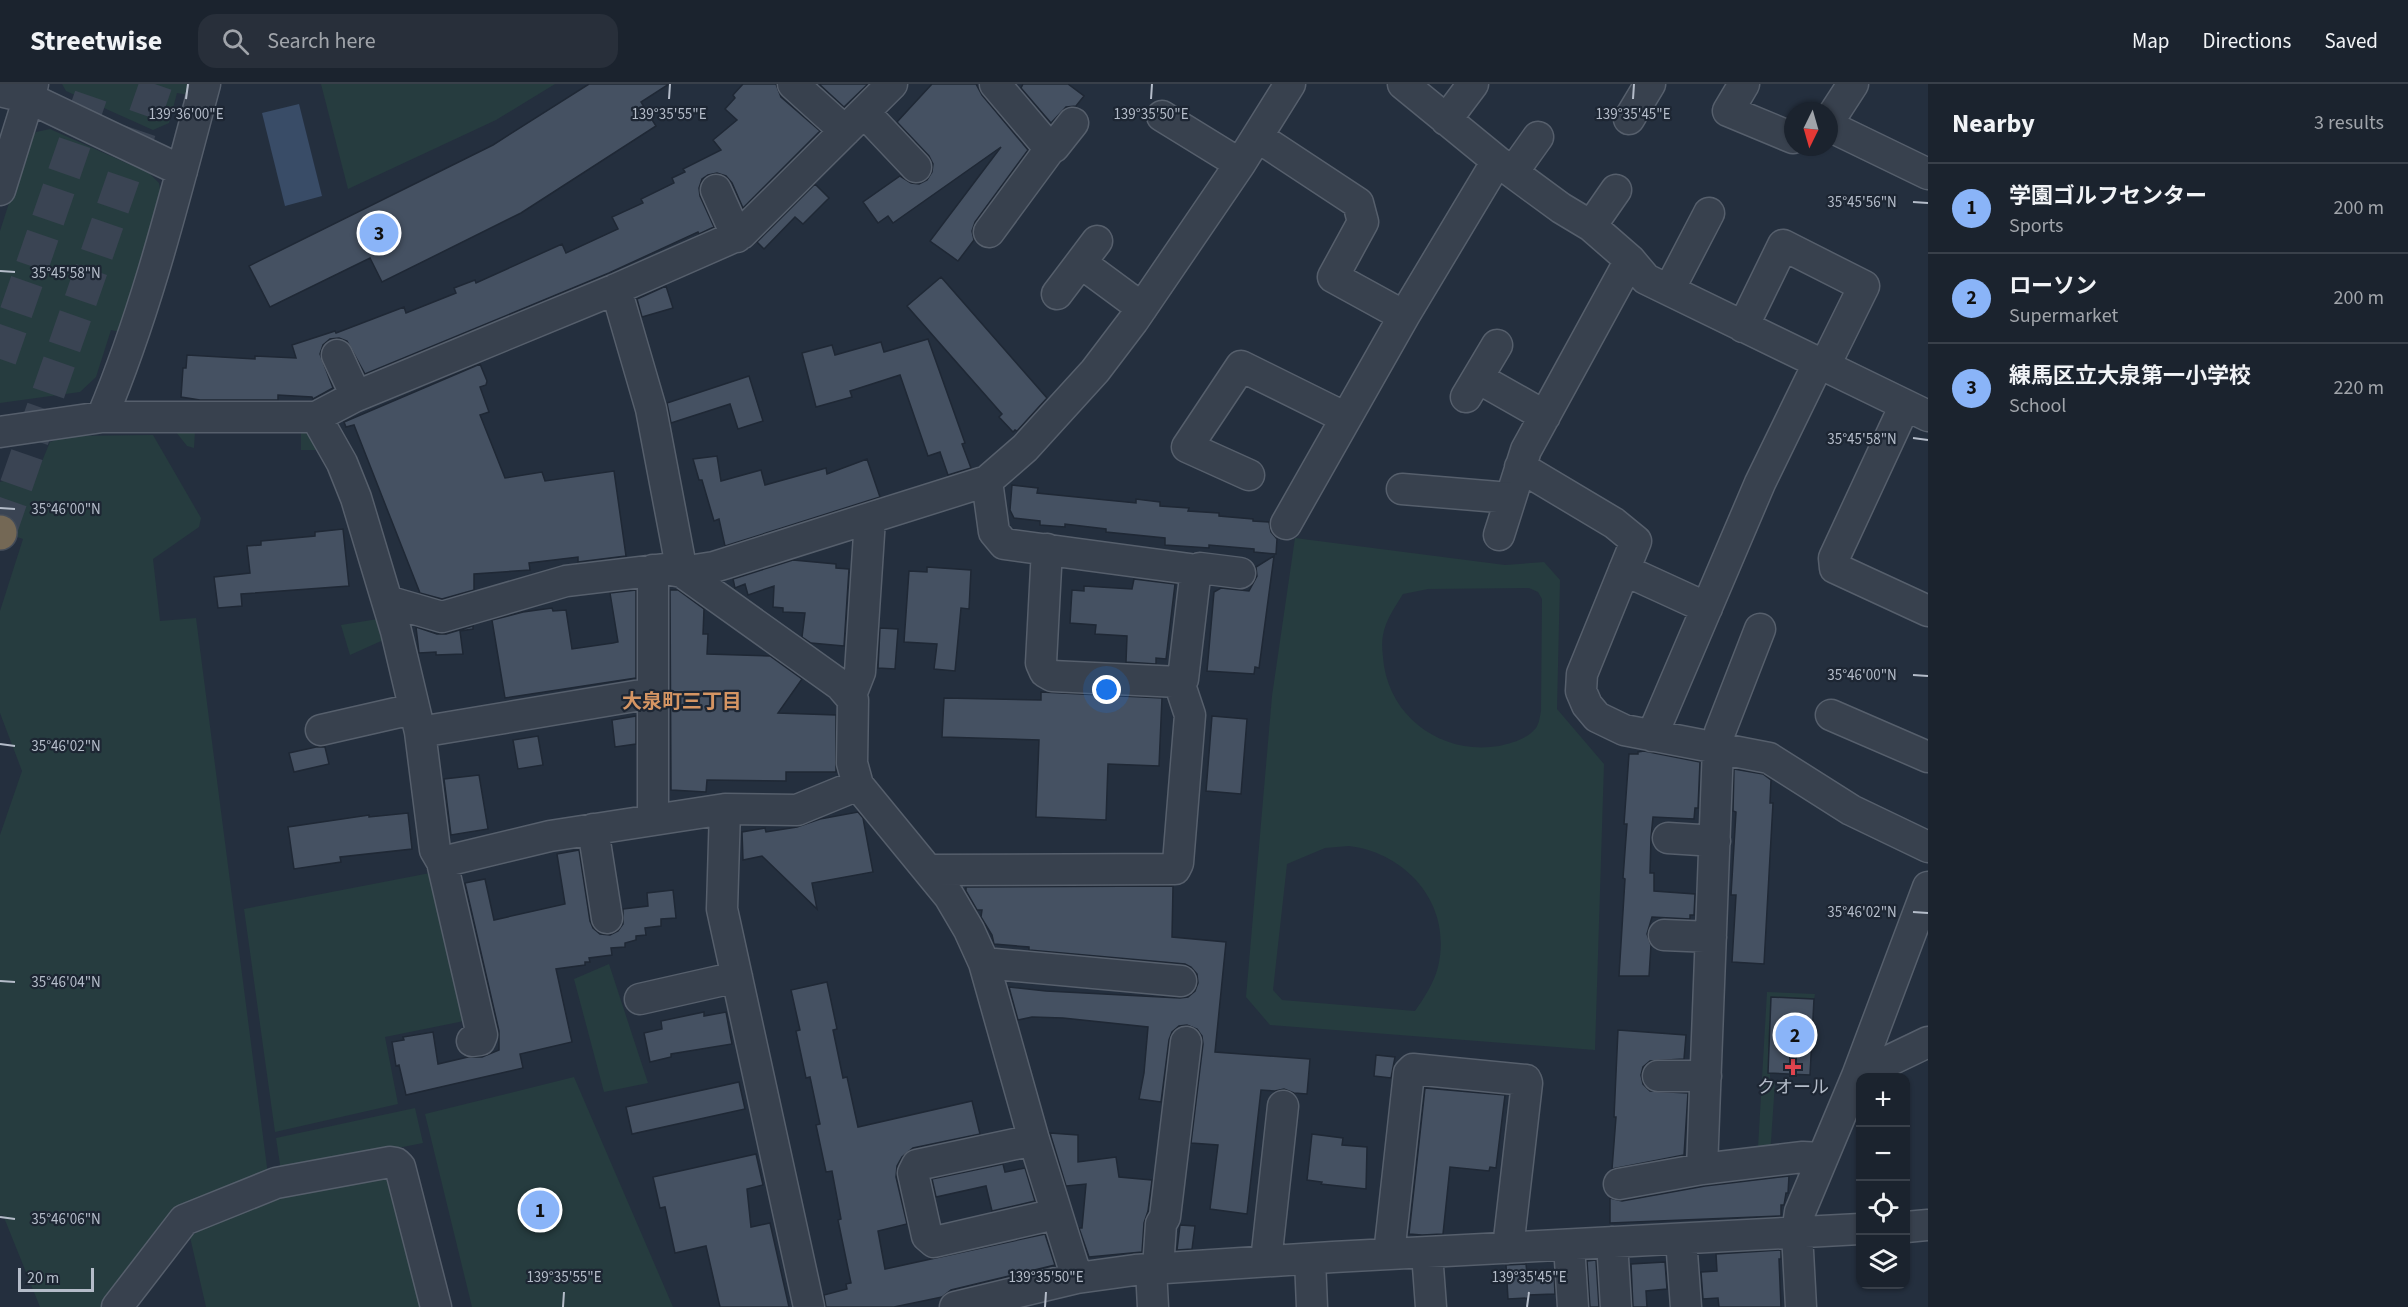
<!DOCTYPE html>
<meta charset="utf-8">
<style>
body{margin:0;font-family:"Source Sans 3","Noto Sans JP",sans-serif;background:#282f3a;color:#f1f3f6}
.controls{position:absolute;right:18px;bottom:18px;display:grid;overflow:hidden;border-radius:12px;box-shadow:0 2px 4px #0004}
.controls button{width:54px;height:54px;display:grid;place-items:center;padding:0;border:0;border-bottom:2px solid #39404a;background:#1b232e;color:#f1f3f6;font:30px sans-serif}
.compass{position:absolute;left:1784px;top:18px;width:54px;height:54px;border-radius:50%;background:#1b232e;box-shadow:0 2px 4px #0004;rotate:185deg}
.scale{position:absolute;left:18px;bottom:15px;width:76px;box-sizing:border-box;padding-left:6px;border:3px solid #b4bcc9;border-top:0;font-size:16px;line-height:21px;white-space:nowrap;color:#b4bcc9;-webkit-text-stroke:4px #1d2633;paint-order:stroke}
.you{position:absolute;left:1107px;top:606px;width:21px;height:21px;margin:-15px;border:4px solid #fff;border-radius:50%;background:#1a73e8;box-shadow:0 0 0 9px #1a73e833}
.badge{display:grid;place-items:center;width:39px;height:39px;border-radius:50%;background:#8ab4f8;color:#111;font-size:20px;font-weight:700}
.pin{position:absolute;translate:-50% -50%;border:3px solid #fff;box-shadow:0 2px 6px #0006}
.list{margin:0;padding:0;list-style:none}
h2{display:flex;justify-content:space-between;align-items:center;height:78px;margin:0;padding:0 24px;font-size:26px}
h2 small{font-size:20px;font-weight:400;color:#a0a4aa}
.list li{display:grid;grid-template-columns:39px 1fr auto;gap:18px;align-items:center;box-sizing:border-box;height:90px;padding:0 24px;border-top:2px solid #39404a}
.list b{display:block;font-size:22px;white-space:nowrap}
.list p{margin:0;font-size:20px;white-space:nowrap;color:#a0a4aa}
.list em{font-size:20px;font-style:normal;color:#a0a4aa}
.icon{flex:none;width:33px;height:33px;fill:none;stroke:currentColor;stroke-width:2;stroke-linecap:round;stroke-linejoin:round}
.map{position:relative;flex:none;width:1928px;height:1223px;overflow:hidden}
header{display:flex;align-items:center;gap:36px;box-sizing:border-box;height:84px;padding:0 30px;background:#1b232e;border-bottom:2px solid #39404a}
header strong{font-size:28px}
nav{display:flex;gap:33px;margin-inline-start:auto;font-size:21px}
.search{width:420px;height:54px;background:#282f3a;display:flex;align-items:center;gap:15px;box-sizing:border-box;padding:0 21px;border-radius:18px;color:#a0a4aa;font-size:22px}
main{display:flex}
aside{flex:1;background:#1b232e}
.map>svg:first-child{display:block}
.green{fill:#263c3f;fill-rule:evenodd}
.water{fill:#394c67}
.building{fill:#455162;stroke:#1f2835;stroke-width:1.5}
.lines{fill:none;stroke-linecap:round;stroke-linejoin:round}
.highway-tunnel{stroke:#3a4453;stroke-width:33;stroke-dasharray:33 16;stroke-linecap:butt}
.minor-casing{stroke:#565f6c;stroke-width:33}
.highway-casing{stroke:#434c59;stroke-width:36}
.minor{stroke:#38414e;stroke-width:30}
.highway{stroke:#746855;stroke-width:33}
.ticks{fill:none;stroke:#b4bcc9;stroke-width:2}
.health-dot{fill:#e0444e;stroke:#1d2633;stroke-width:2}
.labels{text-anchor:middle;stroke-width:4.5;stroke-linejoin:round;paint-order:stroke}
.poi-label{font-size:18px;fill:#b4bcc9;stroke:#1d2633}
.neighbourhood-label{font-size:20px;font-weight:bold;fill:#d59563;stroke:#1d2633}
.ticks-label{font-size:15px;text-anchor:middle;fill:#b4bcc9;stroke:#1d2633;stroke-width:4.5;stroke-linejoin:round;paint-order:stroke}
</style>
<header>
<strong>Streetwise</strong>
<div class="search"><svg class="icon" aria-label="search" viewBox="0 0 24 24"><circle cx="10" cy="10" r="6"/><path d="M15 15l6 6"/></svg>Search here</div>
<nav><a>Map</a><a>Directions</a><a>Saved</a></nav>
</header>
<main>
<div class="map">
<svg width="1928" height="1223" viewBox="0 0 1928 1223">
<rect width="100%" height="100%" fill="#242f3e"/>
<path class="green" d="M62 0H192L189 11 177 9 169 39 153 46 66 7Z
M321 0H555L496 36 348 105Z
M50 45 149 89 159 99 161 112 121 248 111 246 96 293 80 308 0 319V147L28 60 36 48Z
M307 343 320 360 315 366H301V348L195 347 194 364 187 362 176 348V345Z
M153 351 201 434 199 443 153 475 160 537 196 534 268 1091 178 1125 103 1223H40L3 1131 0 1132V751L22 687 0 629V527L23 455 0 447V398L38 387 50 358 67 352Z
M1295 454 1505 481 1544 478 1560 496 1557 625 1604 680 1595 966 1270 941 1246 913 1272 612ZM1529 504 1538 508 1542 515 1541 627C1540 632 1539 640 1536 644 1527 655 1512 659 1499 662 1445 671 1393 637 1384 582 1383 572 1381 561 1383 551 1386 535 1395 523 1403 510L1428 505ZM1349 762C1407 769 1453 821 1438 883 1434 899 1424 914 1415 927L1282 916 1273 906 1287 780 1325 764Z
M384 534 390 553 350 571 341 541Z
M430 789 464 937 385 953 398 1020 275 1048 244 825Z
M609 880 648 999 604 1008 574 895Z
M1767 908 1815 910 1814 915 1771 914 1768 989 1770 990V998H1775L1770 1072 1758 1064Z
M574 993 673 1223H472L425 1030Z
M415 1024 423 1059 281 1087 276 1054Z
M388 1088 425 1223H206L190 1153C239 1113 327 1102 388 1088Z"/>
<path class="water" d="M299 20 322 112 285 122 262 29Z"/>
<path class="building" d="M589 0H669L641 18 656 42 521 129 382 198 370 174 270 223 249 182 493 61Z
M743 0H776L781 13 820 47 743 124 732 99 726 92 717 89 708 91 702 95 699 104 700 112 714 143 699 150 698 148 609 189 365 290 347 257 339 254 330 255 323 261 320 270 333 304 313 315 312 313 278 311V316H200L181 313 183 284H186L187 271 255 275V272L296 274 292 261 335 247 336 249 404 223 406 229 456 209 454 204 475 196 476 199 562 160 566 169 618 145 612 133 643 119 641 115 674 99 672 94 685 88 683 85 721 66 713 56 737 36 725 25 735 14 733 11Z
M819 0H868L844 23Z
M932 0H976L982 11 1028 66 975 138 972 147 974 156 958 177 930 157 1001 63 893 139 888 132 878 139 863 118 900 92 911 99 919 100 927 96 932 88 933 80 929 72 897 38Z
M1023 0H1068L1084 12 1076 22 1066 23 1051 39 1021 4Z
M815 100 829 114 803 140 795 133 764 165 757 158Z
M941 193 1047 314 1017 347 1015 346 1013 348 999 333 1002 330 907 222Z
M666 202 673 224 642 233 637 215Z
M928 255 965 359 962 360 971 384 948 391 940 368 928 372 900 291 850 307 852 313 816 323 802 269 832 261 835 271 881 258 884 268Z
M480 280 487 297 486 301 480 303 489 328 480 331 505 394 542 388 545 397 614 387 626 472 578 478V473L529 479 530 486 474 490V506L442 515 420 509 354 341 346 343 344 338Z
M749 292 763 337 738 345 730 320 671 339 667 319Z
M717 372 721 397 761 386 765 401 826 384 827 390 867 375 880 413 725 462 719 435 714 437 702 396H699L693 375Z
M1012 401 1038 404 1037 409 1136 419V415L1160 418V422L1189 424 1188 427 1219 429V432L1253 435V437L1269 438 1271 448 1277 455 1276 470 1254 468V465L1209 461V464L1165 461V454L1106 448V445L1065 440V443L1040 441V437L1014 434 1010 426Z
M343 445 349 502 241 510 242 522 218 524 214 493 250 489 247 462 261 461V457L315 452V448Z
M1274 472 1259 584 1255 583 1254 590 1207 587 1214 508 1221 504 1249 507 1257 492 1256 483Z
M793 476 836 480V484L849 485 844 562 811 559 802 553 805 529 783 528V524L773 523 774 502 748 511 745 500 735 504 733 495Z
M927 483 971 486 969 525 961 524 955 587 934 585 937 560 904 558 909 487 927 488Z
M1134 495 1175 500 1166 575 1156 574V580L1126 578 1127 552 1095 550 1096 541 1070 539 1072 506 1084 507V502L1132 505Z
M636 506V594L505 614 492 536 523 528 552 524 553 527 566 526 572 565 613 559 618 558 610 509Z
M670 506H678L704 525 703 550H708L707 570 770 572 802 595 778 629 836 631V688H786V697L707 696 706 708 671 706Z
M473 542V545L460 547 463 570 436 571V568L419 569 416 543 437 550H446Z
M880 544 898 545 895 585 878 584Z
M1041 608 1162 614 1159 682 1108 680 1106 736 1036 733 1039 656 942 653 944 614 1041 616Z
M636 632V660L615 663 612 636Z
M1212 632 1247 635 1241 710 1206 707Z
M538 652 543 681 518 685 513 656Z
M316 663H325L329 680 294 688 289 669Z
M1644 667 1700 678 1698 724H1695L1694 735 1653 733 1651 753 1650 789H1654V807L1695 810 1694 831H1690V835L1652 833 1647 850 1651 861 1649 892H1619L1625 795 1623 794 1627 740H1624L1629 670H1638V668Z
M1734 685 1763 690 1771 696 1770 719H1773L1764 880 1732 878 1736 811H1731L1736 728 1733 727Z
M479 691 488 745 451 751 444 695Z
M858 728 863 734 873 788 812 799 817 825 762 772 743 776 742 748 765 744 766 748 797 743 820 735Z
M408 729 412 765 340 773 341 778 294 785 288 743 369 731V733Z
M579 766 590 837 593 844 600 850 610 851 618 847 623 840V825L648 822 647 809 673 806 676 834 661 835V842L645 844 646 851 636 852V856L625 859V863L611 864 612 871 589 874 590 878H585V881L556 885 572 958 520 970 523 984 406 1011 399 981 396 982 392 958 404 956 403 953 433 948 438 980 468 973H482L499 966V947L465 799 485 795 494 836 565 820 557 770Z
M1173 802 1172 853 1226 858 1215 968 1310 975 1307 1010 1294 1009 1284 1005 1275 1007 1261 1006 1247 1130 1210 1125 1218 1061 1191 1059 1203 960 1202 952 1197 945 1187 941 1179 942 1172 948 1169 956 1161 1018 1139 1015 1144 989 1148 943 1063 934 1032 933 1018 936 1009 903 1046 907 1180 914 1188 913 1195 907 1198 899 1197 890 1191 883 1185 880 1029 866V863L994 860 992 851 981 833 982 826H977L966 807V803Z
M827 898 837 945 833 946 843 994 847 993 858 1043 972 1017 980 1050 913 1064 902 1073 897 1082 896 1093 907 1140 878 1147 885 1185 1045 1150 1055 1181 951 1206 942 1213 894 1223H826L824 1211 847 1205 846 1200 851 1199 838 1136 841 1135 832 1087 826 1088 816 1041 820 1040 810 993 806 994 796 947 800 946 791 906Z
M1771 913 1814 915 1810 991 1768 989Z
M704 928V932L726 928 732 960 671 970V973L650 978 644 949 662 945 661 937Z
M1618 946 1686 951 1684 975 1650 977 1643 983 1641 991 1643 1000 1650 1007 1688 1009 1684 1071 1612 1085 1616 1033H1614Z
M1376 971 1395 973 1391 994 1374 992Z
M739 998 745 1025 632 1050 626 1023Z
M1425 1004 1505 1011 1496 1084 1490 1083 1489 1087 1450 1083 1443 1150 1422 1151 1409 1150Z
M1050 1049 1078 1051V1078L1116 1073 1119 1093 1152 1096 1148 1127 1144 1139 1142 1168 1089 1173 1079 1144H1082L1086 1100 1066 1102Z
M1312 1050 1343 1054 1342 1061 1367 1063 1366 1105 1321 1100 1322 1098 1307 1096Z
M756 1070 763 1101 747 1105 751 1143 770 1139 789 1223H720L706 1162 675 1169 665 1123 660 1124 653 1093Z
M1003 1080 1005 1088 1025 1084 1035 1117 992 1127 986 1102 936 1113 932 1095Z
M1789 1092 1788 1109H1786L1784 1121H1781V1132L1610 1139V1114L1622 1117 1705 1102Z
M1180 1141 1195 1142 1192 1165 1177 1166Z
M1781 1166V1175H1779L1781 1223H1719L1718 1214 1703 1215 1701 1188 1717 1187 1716 1170Z
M1596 1176 1599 1223H1590L1587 1177Z
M1665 1178 1667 1205 1646 1207 1647 1223H1633L1631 1180Z
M1526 1180 1527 1190 1554 1189 1555 1210 1528 1211V1214L1508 1215 1506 1181Z"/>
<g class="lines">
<path class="highway-tunnel" d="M0 275 95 0
M0 448 156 0"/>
<defs>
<path id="minor" d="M793 0 845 47
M1403 0 1497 77 1561 124 1591 142 1630 176 1646 195 1928 332
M1744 0 1728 27 1793 54
M0 7 29 14 182 87
M864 28 916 83
M1162 32 1240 80
M1629 35 1650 0
M1446 36 1473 0
M1829 37 1853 0
M1829 42 1928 90
M1258 53 1358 119 1363 138 1333 193 1404 232
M1050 65 1054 63 1073 39
M1513 88 1538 53
M0 106 33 0
M716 106 737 153
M1591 142 1616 106
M989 148 1050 65 995 0
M1081 179 1142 224
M616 205 651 325 682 488 840 601 853 616 852 679 858 701
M1669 206 1709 129
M1057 210 1097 157
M337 271 356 312
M1478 294 1545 332
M1466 313 1497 261
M1905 321 1834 474 1835 484 1928 527
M102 333C147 226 175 112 205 0
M316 333 342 379 356 414 396 547 420 648 435 766 442 778 482 951 480 956 472 957
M0 348 102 333H316L354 313 616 205 741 150 892 0
M1520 383 1614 439 1636 457 1582 590 1581 607 1587 621 1597 633 1624 646 1769 674 1851 726 1928 763
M1249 391 1187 363 1241 282 1346 334
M987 397 994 448 1004 460 1190 485 1195 493 1183 595 1179 598
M1402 405 1510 414
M1286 440 1404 232 1497 77
M1499 451 1526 366 1630 176
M1047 465 1041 579 1045 588 1052 592 1179 598
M1624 486 1707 524
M1193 489 1200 484 1240 489
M387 517 442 533 566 497 666 485 682 488 714 483 987 397 1025 364 1095 287 1133 237 1240 80 1290 0
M851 611 860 588 870 435
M1831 631 1928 673
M321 646 413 625
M420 648 653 609
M1652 652 1760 399 1815 286 1821 280 1827 277 1864 202 1783 161 1743 243
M725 725 797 726 858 701 949 812 969 846 984 879 1034 1056 1077 1194
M653 735V486
M593 745 607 834
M1668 754 1715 757
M442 778 550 752 725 725 722 825 809 1223
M929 786 1175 785 1178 779 1190 631 1179 598
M1664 851 1711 853
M984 879 1181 897
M640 915 737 893
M1658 992H1706
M1857 992 1928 958
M1034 1056 917 1081 913 1089 927 1152 934 1158 1056 1130
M1702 1085 1803 1073 1822 1074
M1619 1100 1702 1085 1718 663 1720 648 1760 545
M1906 1143 1928 1141
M1681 1155 1686 1223
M1612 1158 1616 1223
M1569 1161 1573 1223
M1427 1169 1431 1223
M1389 1170 1409 989 1413 985 1526 996 1527 999 1508 1164
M1310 1175 1312 1223
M1266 1177 1283 1022
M1158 1184 1161 1140 1165 1133 1186 958
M1151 1185 1153 1223
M117 1223 184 1136 276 1099 390 1078 396 1079 400 1083 436 1223
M955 1223 1077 1194 1135 1186 1333 1173 1860 1145
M1801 1223 1797 1149 1800 1128 1857 992 1928 803"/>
<path id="highway" d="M0 449V448"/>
</defs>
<use href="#minor" class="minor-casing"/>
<use href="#highway" class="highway-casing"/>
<use href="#minor" class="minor"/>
<use href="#highway" class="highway"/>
</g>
<path class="ticks" d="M186 15 188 0M669 15 670 0M1151 15 1152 0M1633 15 1634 0M1913 118 1928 119M0 187 15 188M1913 354 1928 356M0 424 15 425M1913 591 1928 592M0 660 15 662M1913 828 1928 829M0 897 15 898M0 1133 15 1135M563 1223 564 1208M1045 1223 1046 1208M1527 1223 1529 1208"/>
<path class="health-dot" d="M1790 974h6v6h6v6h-6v6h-6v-6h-6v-6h6z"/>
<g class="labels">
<g class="poi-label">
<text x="1793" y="1009">クオール</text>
</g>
<g class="neighbourhood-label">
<text x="682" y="624">大泉町三丁目</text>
</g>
</g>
<g class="ticks-label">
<text x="186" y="35">139°36'00"E</text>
<text x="669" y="35">139°35'55"E</text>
<text x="1151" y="35">139°35'50"E</text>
<text x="1633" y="35">139°35'45"E</text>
<text x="1862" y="123">35°45'56"N</text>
<text x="66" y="194">35°45'58"N</text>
<text x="1862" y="360">35°45'58"N</text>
<text x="66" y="430">35°46'00"N</text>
<text x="1862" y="596">35°46'00"N</text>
<text x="66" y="667">35°46'02"N</text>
<text x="1862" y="833">35°46'02"N</text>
<text x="66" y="903">35°46'04"N</text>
<text x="66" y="1140">35°46'06"N</text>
<text x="564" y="1198">139°35'55"E</text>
<text x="1046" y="1198">139°35'50"E</text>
<text x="1529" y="1198">139°35'45"E</text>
</g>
</svg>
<div class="controls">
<button>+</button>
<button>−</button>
<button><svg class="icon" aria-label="locate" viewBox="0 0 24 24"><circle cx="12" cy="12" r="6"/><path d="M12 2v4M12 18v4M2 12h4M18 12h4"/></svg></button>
<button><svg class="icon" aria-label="layers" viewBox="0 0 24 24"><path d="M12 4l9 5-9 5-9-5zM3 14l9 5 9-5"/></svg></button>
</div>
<svg class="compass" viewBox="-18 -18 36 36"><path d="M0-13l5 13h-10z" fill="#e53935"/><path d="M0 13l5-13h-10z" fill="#a0a4aa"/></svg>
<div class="scale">20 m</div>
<div class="you"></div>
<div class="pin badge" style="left:540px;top:1126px">1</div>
<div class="pin badge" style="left:1795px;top:951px">2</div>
<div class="pin badge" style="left:379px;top:149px">3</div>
</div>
<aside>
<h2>Nearby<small>3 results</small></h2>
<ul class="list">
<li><span class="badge">1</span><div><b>学園ゴルフセンター</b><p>Sports</p></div><em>200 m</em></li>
<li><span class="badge">2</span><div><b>ローソン</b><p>Supermarket</p></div><em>200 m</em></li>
<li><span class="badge">3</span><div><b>練馬区立大泉第一小学校</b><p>School</p></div><em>220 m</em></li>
</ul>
</aside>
</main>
